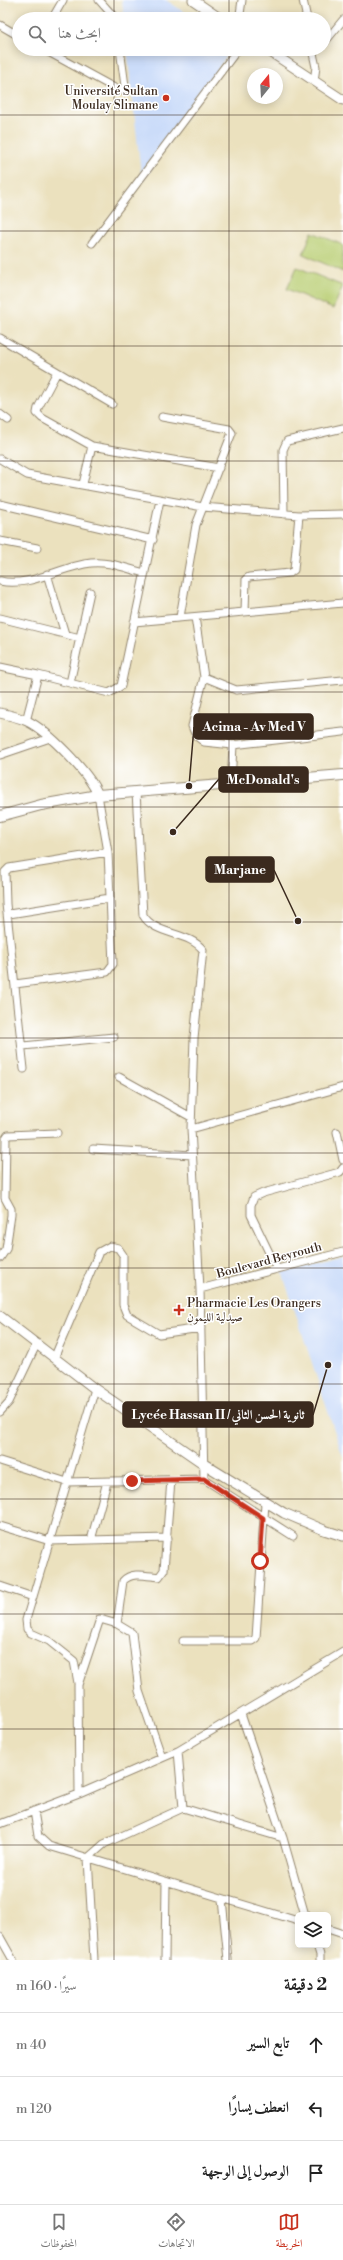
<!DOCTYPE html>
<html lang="ar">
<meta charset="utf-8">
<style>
body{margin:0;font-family:"Libre Bodoni",Amiri,serif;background:#f2f2f2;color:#222;direction:rtl}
.controls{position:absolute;right:12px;bottom:12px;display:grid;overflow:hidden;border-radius:6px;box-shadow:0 2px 10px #0003}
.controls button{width:36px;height:36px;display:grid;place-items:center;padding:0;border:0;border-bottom:1px solid #e0e0e0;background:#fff;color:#222;font:20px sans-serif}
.compass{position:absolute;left:247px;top:68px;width:36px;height:36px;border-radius:50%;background:#fff;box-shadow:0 2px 10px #0003;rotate:18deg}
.stop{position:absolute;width:12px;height:12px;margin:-9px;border:3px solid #c8321e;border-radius:50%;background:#fff}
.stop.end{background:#c8321e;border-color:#fff;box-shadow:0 1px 4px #0008}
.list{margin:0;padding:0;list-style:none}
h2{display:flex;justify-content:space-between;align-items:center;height:52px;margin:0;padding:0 16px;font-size:17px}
h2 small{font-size:13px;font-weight:400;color:#767676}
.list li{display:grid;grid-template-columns:26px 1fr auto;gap:12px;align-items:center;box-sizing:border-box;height:64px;padding:0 16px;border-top:1px solid #e0e0e0}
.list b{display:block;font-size:15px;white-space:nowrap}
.list em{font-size:13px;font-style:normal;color:#767676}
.icon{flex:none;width:22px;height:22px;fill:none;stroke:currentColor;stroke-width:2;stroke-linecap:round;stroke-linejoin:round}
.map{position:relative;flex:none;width:343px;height:1960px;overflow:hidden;direction:ltr}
.search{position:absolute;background:#fff;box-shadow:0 2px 10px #0003;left:12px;right:12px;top:12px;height:44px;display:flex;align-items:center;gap:10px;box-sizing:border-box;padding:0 14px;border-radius:22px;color:#767676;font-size:15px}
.sheet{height:244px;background:#fff}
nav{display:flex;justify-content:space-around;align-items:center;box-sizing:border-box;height:56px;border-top:1px solid #e0e0e0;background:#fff;font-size:11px;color:#767676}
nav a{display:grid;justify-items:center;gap:2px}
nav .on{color:#c8321e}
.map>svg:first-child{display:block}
.built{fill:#cbdcf9}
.green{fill:#b8cd71;stroke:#7a7c48}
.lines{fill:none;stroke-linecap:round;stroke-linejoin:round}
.minor-casing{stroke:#93866e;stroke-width:9}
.tertiary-casing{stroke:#93866e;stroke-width:11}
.secondary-casing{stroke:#93866e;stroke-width:12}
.minor{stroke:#fff;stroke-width:7}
.tertiary{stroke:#fff;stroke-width:9}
.secondary{stroke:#fff;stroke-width:10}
.route{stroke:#c8321e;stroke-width:5}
.grid{fill:none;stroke:#3b2a1e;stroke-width:1;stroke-opacity:0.55}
.poi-dot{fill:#c8321e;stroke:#fff;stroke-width:1.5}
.labels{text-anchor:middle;stroke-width:3;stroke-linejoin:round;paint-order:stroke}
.poi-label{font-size:12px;fill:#3b2a1e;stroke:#fff;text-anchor:end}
.street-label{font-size:12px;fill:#3b2a1e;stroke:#fff}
.leader{fill:none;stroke:#3b2a1e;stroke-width:1.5}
.callout-dot{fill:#3b2a1e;stroke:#fff;stroke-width:1.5}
.callout{fill:#3b2a1e;stroke:#3b2a1e;stroke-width:1.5}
.callout-label{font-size:13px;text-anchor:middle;font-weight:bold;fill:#fff}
</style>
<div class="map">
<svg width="343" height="1960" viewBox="0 0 343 1960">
<rect width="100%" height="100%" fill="#fff"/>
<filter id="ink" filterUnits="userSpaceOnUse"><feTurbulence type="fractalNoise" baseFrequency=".025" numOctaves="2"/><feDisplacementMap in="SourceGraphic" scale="8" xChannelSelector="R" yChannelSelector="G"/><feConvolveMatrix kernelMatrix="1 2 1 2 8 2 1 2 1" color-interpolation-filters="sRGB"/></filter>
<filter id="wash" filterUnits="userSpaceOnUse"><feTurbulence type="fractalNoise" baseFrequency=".012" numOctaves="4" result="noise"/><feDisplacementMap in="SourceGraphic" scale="16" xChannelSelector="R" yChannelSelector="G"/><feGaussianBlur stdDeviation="0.9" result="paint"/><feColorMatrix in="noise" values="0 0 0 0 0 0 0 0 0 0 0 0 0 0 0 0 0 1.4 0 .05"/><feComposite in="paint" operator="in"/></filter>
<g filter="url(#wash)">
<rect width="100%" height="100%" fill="#ebe1be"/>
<path class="built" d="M122 0H166L195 19H124Z
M127 49H231L142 183Z
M343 1256V1457L282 1272Z"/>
<path class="green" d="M312 232 343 245V272L303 254Z
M297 267 343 286 333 309 287 289Z"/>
</g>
<g filter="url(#ink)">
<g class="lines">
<defs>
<path id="minor" d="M99 0 116 19
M303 0 307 19
M240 14 242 0
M52 19 63 0
M0 25 19 36
M324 43 343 20
M43 49 120 91 125 86 120 49
M312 49 316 67 314 81
M92 243 238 49
M0 338 112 404
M57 372 38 408 37 413 42 418 92 446 219 468
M0 414 8 420
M162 417 229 429 232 433 196 525 180 617
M0 459 27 475 203 507 299 515 343 514
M83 484 92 446
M0 504 153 540
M284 514 283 450 287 441 343 428
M0 541 37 548
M47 574 65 634
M0 581C30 588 61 566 91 563 109 561 128 569 145 573
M245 612 246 579 249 577 290 573 294 570 299 515
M195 617 204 677 236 690 343 680
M0 618 80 638
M134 622 343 603
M0 667 38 675
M204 677 192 726 196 736 204 742 233 745
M70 683 90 592
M26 721 38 675 109 693 121 686 160 500
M0 755 50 738
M231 784 233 745 343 732
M9 914 110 898
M15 984 107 972 113 964 108 852 98 795
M23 1046 114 1037
M24 1069 6 904 5 872 9 868 108 852
M119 1077 191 1117
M191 1129 343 1087
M337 1132 343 1160
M93 1149 192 1155
M0 1258 6 1249 11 1215V1209L5 1198 6 1138 8 1135 57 1133
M277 1269 251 1215V1205L254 1197 263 1193 340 1172 343 1168
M200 1289 343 1252
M55 1356 99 1252 110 1246 118 1248 123 1255V1305L127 1315 159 1334 201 1328
M0 1412 9 1402 37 1343
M0 1461 67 1482 204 1479 200 1289 191 1129 194 1038 203 950C189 931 155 936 143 915L136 792
M204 1479 293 1536
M0 1526 50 1541 168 1538
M91 1540 107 1482
M0 1586 33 1597
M117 1624 123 1581C132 1571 147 1576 159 1577L164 1570 171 1480
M183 1641H252L256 1638 265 1503
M78 1683 74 1661 49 1641 31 1633 27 1629 26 1620 95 1389
M241 1714 283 1838 305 1915
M178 1751 183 1808 283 1838
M79 1794 78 1685 100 1619 117 1624 132 1633 139 1691 162 1758
M34 1811 38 1836 49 1846 298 1921
M0 1824 79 1794 178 1751 343 1652
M222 1899 228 1960
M328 1929 343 1934
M0 1937 13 1960
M317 1945 320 1955V1960
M94 1960 88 1858 104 1844 183 1808
M165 1960 166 1882"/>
<path id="tertiary" d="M193 0 221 19
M266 49 343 100
M0 713C9 715 18 717 27 721 48 731 90 774 98 795
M0 1316 95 1389 204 1464 284 1513 324 1530 343 1536"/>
<path id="secondary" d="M0 816 41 805 98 795 343 775"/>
</defs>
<use href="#minor" class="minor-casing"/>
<use href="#tertiary" class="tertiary-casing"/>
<use href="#secondary" class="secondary-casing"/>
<use href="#minor" class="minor"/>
<use href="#tertiary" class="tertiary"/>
<use href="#secondary" class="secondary"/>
</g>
</g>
<g class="lines" filter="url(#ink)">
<path class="route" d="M132 1481 204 1479 263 1518 260 1561"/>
</g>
<path class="grid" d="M114 0V19M229 0V19M114 49V1960M229 49V1960M0 115H343M0 231H343M0 346H343M0 461H343M0 576H343M0 692H343M0 807H343M0 922H343M0 1038H343M0 1153H343M0 1268H343M0 1384H343M0 1499H343M0 1614H343M0 1729H343M0 1845H343"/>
<g class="poi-dot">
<circle cx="166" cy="98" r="4"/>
<path d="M177 1304h4v4h4v4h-4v4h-4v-4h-4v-4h4z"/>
</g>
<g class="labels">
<g class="poi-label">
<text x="158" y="95">Université Sultan<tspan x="158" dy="14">Moulay Slimane</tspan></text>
<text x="187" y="1307" text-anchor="start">Pharmacie Les Orangers<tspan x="187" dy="14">صيدلية الليمون</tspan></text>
</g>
<g class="street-label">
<text transform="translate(269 1260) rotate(-15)" y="4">Boulevard Beyrouth</text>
</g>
</g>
<path class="leader" d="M189 786L194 727M173 832L219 779M298 921L274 870M328 1365L313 1415"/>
<g class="callout-dot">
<circle cx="189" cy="786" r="4"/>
<circle cx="173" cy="832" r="4"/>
<circle cx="298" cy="921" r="4"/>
<circle cx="328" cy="1365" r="4"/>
</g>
<g class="callout">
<rect x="194" y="714" width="119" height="25" rx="4"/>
<rect x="219" y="767" width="89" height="25" rx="4"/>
<rect x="206" y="857" width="68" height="25" rx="4"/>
<rect x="123" y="1402" width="190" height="25" rx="4"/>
</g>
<g class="callout-label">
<text x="254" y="731">Acima - Av Med V</text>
<text x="263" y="784">McDonald's</text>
<text x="240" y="874">Marjane</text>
<text x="218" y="1419">Lycée Hassan II / ثانوية الحسن الثاني</text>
</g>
</svg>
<div class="controls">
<button><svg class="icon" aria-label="layers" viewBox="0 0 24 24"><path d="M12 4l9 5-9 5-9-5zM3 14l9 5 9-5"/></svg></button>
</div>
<svg class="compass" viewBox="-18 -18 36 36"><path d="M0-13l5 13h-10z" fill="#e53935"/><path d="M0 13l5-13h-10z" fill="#767676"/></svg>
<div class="stop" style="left:260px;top:1561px"></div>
<div class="stop end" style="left:132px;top:1481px"></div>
<div class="search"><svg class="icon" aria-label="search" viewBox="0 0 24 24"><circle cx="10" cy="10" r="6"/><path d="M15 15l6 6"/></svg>ابحث هنا</div>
</div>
<section class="sheet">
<h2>2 دقيقة<small>سيرًا · 160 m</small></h2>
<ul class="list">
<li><svg class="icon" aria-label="ahead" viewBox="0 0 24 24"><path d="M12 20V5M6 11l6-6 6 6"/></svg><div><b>تابع السير</b></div><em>40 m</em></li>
<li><svg class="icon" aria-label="left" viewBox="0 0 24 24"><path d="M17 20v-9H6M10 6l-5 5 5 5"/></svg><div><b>انعطف يسارًا</b></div><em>120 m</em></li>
<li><svg class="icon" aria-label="arrive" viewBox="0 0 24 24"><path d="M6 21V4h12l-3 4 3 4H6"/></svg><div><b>الوصول إلى الوجهة</b></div></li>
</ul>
</section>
<nav>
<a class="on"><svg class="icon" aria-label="map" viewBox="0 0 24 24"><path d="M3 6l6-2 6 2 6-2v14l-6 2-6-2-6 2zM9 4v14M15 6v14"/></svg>الخريطة</a>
<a><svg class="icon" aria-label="directions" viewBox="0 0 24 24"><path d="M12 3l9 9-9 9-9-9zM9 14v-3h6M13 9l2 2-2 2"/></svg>الاتجاهات</a>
<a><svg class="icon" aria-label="saved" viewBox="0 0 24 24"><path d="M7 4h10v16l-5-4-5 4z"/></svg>المحفوظات</a>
</nav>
